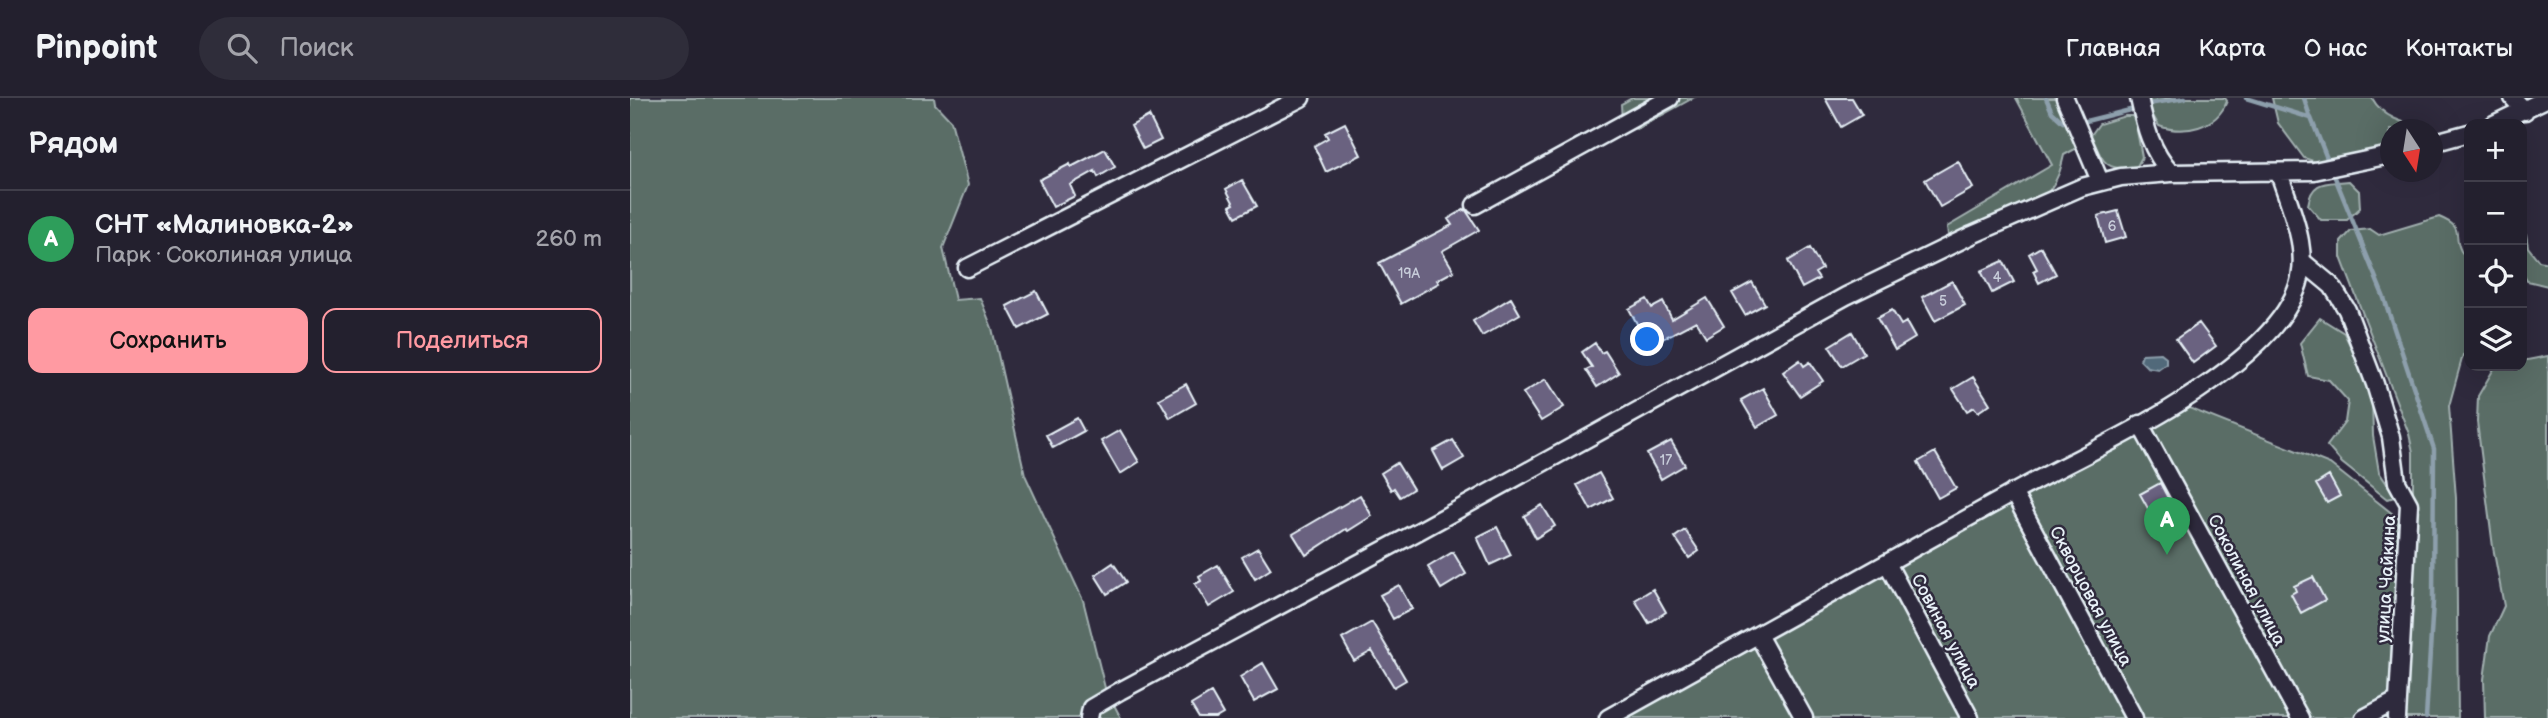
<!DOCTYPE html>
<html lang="ru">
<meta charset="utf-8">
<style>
body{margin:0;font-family:"Balsamiq Sans",sans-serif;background:#2f2d3a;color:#f1f3f6}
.controls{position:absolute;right:21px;top:21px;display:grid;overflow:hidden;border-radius:14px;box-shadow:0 7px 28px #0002}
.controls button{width:63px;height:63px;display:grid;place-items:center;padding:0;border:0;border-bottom:2px solid #403e4a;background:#23202e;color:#f1f3f6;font:35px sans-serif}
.compass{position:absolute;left:1750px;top:21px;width:63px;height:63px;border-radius:50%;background:#23202e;box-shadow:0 7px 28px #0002;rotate:168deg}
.you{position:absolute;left:1018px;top:242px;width:24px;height:24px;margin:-18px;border:5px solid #fff;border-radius:50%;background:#1a73e8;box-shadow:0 0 0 10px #1a73e833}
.badge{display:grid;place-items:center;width:46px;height:46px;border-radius:50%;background:#ff9aa2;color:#fff;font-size:23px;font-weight:700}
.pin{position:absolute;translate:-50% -58px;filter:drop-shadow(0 2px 4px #0008)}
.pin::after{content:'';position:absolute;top:37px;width:24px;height:21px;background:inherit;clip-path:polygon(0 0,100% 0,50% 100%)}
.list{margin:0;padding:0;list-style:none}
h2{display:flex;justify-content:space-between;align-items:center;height:91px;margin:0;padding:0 28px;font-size:30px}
h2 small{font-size:23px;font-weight:400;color:#a3a3aa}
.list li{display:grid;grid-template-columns:46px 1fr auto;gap:21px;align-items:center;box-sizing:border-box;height:98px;padding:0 28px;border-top:2px solid #403e4a}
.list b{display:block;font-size:26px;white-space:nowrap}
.list p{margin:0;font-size:23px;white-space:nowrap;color:#a3a3aa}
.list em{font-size:23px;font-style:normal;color:#a3a3aa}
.actions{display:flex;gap:14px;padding:21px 28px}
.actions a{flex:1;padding:16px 0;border:2px solid #ff9aa2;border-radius:14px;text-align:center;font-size:24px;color:#ff9aa2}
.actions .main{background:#ff9aa2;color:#111}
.icon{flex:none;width:38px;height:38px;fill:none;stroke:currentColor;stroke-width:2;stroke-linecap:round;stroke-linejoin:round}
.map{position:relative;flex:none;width:1918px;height:620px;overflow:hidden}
header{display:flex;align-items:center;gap:42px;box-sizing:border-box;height:98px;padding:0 35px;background:#23202e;border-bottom:2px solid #403e4a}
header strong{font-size:33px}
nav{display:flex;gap:38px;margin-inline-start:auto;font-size:24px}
.search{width:490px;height:63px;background:#2f2d3a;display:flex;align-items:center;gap:18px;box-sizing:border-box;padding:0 24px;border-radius:38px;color:#a3a3aa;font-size:26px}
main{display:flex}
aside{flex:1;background:#23202e}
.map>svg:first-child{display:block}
.green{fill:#5a6d66;stroke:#a1afaf;stroke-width:2}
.water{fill:#51697a;stroke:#8d9fac;stroke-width:2}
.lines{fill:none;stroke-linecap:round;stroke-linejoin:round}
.stream{stroke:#8d9fac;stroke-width:4.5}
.building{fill:#6a6280;stroke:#e8f1f8;stroke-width:2}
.minor-casing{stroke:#e8f1f8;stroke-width:21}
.minor{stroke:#2f2a3d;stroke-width:16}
.labels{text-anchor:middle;stroke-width:5;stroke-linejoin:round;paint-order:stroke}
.number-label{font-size:14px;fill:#c8cdda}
.street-label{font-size:18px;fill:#e8f1f8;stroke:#2f2a3d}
</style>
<header>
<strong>Pinpoint</strong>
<div class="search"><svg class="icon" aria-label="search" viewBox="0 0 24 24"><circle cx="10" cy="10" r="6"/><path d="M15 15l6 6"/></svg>Поиск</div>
<nav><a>Главная</a><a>Карта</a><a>О нас</a><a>Контакты</a></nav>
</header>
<main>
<aside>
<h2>Рядом<small></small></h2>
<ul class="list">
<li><span class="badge" style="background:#2e9e5b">A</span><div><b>СНТ «Малиновка-2»</b><p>Парк · Соколиная улица</p></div><em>260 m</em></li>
</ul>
<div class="actions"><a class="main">Сохранить</a><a>Поделиться</a></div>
</aside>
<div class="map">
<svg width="1918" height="620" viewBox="0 0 1918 620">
<rect width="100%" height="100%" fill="#2f2a3d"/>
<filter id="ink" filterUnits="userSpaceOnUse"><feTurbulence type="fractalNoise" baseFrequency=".0143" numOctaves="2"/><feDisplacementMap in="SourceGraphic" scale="14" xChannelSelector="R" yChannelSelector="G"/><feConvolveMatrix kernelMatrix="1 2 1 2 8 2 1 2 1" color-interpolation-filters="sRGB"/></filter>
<g filter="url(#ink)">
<path class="green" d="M0 0H304L305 6 321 23 338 87 313 150 325 202 350 200 362 230 395 377 453 502 475 590 491 620H0Z
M1002 0H1063L1007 31 997 29 992 24 991 6Z
M1386 0H1431L1449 45 1447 50 1434 57C1431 70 1428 82 1419 93 1404 112 1349 130 1325 141L1318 137 1317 129 1422 67Z
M1519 0H1595L1597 3C1587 30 1554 37 1529 28L1522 16Z
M1642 0H1742C1753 20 1773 25 1794 29L1795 31 1760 32V50L1719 60 1686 64 1674 60 1648 25Z
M1495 18H1502L1505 22 1512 59 1506 70C1474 73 1473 64 1461 37L1469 26Z
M1719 83 1729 93 1730 110 1717 122H1691L1678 107C1682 81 1697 86 1719 83Z
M1809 119C1836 130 1822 136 1831 153 1833 156 1836 159 1839 162V256L1833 257 1819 308 1826 400 1828 620H978L1549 306 1700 366 1783 432V354L1779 336 1711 159V144L1721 133 1740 131 1749 137Z
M1892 133 1896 136 1898 149 1909 163 1918 165V188L1897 183 1892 174Z
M1690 220 1714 235 1734 275 1742 300 1743 338 1749 374 1766 399 1757 401 1712 365 1697 348 1715 324 1718 303 1699 282 1678 278 1670 245Z
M1918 258V620H1855L1854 581 1860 538 1874 508 1863 449 1847 324 1848 298 1865 269 1892 268V263Z"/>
<path class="water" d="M1531 255 1536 259V265L1528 271 1517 269 1510 262 1512 256Z"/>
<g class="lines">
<path class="stream" d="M1416 0 1422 14 1433 24
M1616 0 1681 20 1698 63
M1674 0 1680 19
M1518 6 1555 0
M1456 23 1500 12
M1704 77 1754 200 1804 351 1803 503 1796 620"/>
</g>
<path class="building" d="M1195 0H1222L1232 17 1211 29Z
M519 18 531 42 513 51 501 28Z
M715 25 731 57 696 74 684 48 698 40 695 35Z
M475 51 485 69 468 79 465 73 440 87 445 98 423 109 409 82 440 66 441 69Z
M1328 63 1343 90 1310 109 1295 82Z
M612 82 627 108 606 119 600 108 604 106 596 91Z
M835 111 849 132 812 153 824 173 807 182 809 185 771 206 749 165 822 127 818 121Z
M1488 113 1496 139 1475 145 1468 118Z
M1411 149 1426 176 1409 185 1403 173 1407 171 1399 156Z
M1180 150 1192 171 1185 175 1189 181 1172 190 1158 163Z
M1373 163 1384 184 1362 195 1351 173Z
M1322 183 1335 207 1305 223 1292 199Z
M1122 184 1135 206 1115 217 1102 195Z
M406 193 418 216 389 231 377 208Z
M881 200 890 216 852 238 843 223Z
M1077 200 1094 228 1076 239 1066 223 1019 248 999 211 1017 201 1022 210 1033 204 1042 221Z
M1262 212 1271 227 1276 224 1285 240 1265 252 1247 220Z
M1569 225 1586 248 1563 265 1546 241Z
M1222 234 1234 255 1212 268 1199 248Z
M965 245 971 255 975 253 989 275 967 289 956 272 962 269 952 254Z
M1170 262 1174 268 1180 264 1193 283 1170 298 1153 274Z
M1343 279 1360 306 1348 314 1344 309 1337 313 1323 291Z
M916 281 934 309 911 323 893 295Z
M556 286 566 305 540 320 529 301Z
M1133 290 1148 317 1127 329 1111 302Z
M447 320 454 333 423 350 416 337Z
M490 332 509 364 490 376 471 343Z
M823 342 834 360 813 372 803 353Z
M1041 343 1055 367 1031 381 1017 356Z
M1305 354 1326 390 1308 400 1288 364Z
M767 365 783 391 770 399 764 390 761 392 751 375Z
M969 375 983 400 961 412 947 387Z
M1699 378 1710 398 1697 405 1686 386Z
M1530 385 1540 404 1520 414 1510 396Z
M730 397 742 418 718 433 716 431 676 457 663 436Z
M912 407 925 428 906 440 894 418Z
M867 429 881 457 860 467 847 439Z
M1055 432 1069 453 1059 460 1045 439Z
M628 450 641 471 625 481 612 459Z
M823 454 836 476 811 491 798 469Z
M483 465 496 484 477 496 465 477Z
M588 467 604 494 579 509 565 486 571 483 569 478Z
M1683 479 1695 502 1671 515 1661 496 1666 493 1664 488Z
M769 487 782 511 763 521 750 497Z
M1023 491 1036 514 1019 525 1005 502Z
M742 524 776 582 764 589 742 553 724 563 712 541Z
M633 565 648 591 624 604 610 579Z
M581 595 593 616 586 620H569L561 607Z"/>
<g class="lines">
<defs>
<path id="minor" d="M1435 0 1470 83
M1509 0C1515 28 1521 53 1541 75
M1883 0 1895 13
M1864 26 1918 0
M1802 45 1839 35
M845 107 1040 0
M1673 164 1702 188 1717 212 1745 286 1761 339 1767 384 1779 406 1767 620
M337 170 671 0
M1510 326 1670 620
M1383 394 1504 620
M1257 465 1340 620
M1128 537 1174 620
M459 620 461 610 490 593 789 433 1216 198 1342 137 1452 89 1491 79 1541 75 1684 73 1760 57
M978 620C1113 546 1246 470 1381 396 1436 365 1496 339 1549 305 1589 280 1648 238 1666 193 1682 155 1661 112 1649 75
M1734 620 1768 602"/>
</defs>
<use href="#minor" class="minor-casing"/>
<use href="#minor" class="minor"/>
</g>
</g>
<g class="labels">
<g class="number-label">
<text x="1482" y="133">6</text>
<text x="779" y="180">19А</text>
<text x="1367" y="184">4</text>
<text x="1313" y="208">5</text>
<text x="1036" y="367">17</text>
</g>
<g class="street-label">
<text transform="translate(1756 481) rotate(-87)" y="6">улица Чайкина</text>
<text transform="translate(1617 482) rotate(62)" y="6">Соколиная улица</text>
<text transform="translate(1461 498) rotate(62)" y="6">Скворцовая улица</text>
<text transform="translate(1316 533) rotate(62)" y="6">Совиная улица</text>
</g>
</g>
</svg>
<div class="controls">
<button>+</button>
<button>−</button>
<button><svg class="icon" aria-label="locate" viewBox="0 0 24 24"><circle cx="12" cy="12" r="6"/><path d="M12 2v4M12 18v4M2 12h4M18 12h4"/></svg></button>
<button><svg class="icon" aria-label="layers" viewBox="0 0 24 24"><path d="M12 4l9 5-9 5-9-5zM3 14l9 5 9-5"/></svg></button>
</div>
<svg class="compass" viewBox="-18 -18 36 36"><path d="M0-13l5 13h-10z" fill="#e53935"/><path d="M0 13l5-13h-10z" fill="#a3a3aa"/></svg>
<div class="you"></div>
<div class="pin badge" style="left:1537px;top:457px;background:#2e9e5b">A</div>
</div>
</main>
